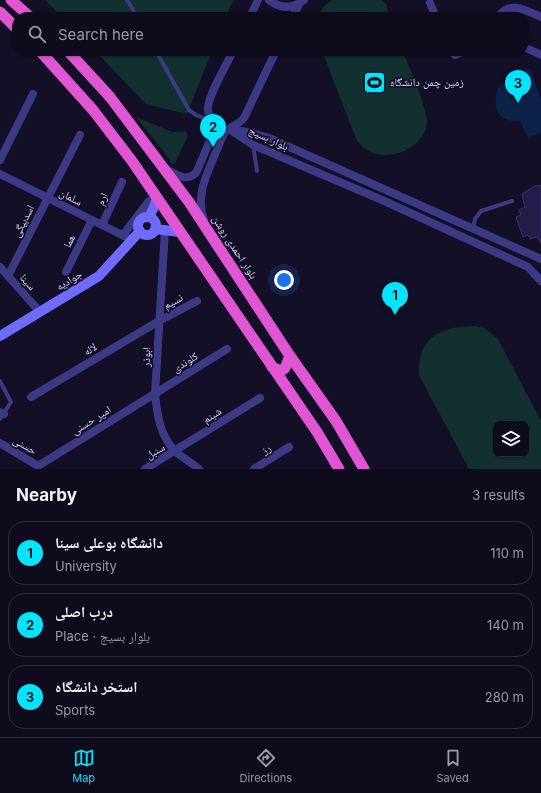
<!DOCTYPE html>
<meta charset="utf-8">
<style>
body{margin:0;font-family:Inter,"Noto Naskh Arabic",sans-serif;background:#1c1929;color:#f1f3f6}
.controls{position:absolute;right:12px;bottom:12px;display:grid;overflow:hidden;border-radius:8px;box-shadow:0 1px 3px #0004}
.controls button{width:36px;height:36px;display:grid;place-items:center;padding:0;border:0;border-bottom:1px solid #2e2b3b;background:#0e0b1c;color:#f1f3f6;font:20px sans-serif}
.you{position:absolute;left:284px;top:280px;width:14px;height:14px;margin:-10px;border:3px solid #fff;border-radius:50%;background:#1a73e8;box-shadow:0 0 0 6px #1a73e833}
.badge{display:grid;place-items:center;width:26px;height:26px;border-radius:50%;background:#00e5ff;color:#111;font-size:13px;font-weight:700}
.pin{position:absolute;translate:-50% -33px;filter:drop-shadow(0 1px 2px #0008)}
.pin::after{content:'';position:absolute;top:21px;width:14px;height:12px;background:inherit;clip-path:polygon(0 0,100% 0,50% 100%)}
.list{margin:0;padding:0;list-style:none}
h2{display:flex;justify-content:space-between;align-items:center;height:52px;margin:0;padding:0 16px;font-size:17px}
h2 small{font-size:13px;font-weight:400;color:#9b9ba3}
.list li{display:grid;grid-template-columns:26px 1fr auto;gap:12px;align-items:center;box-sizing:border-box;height:64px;margin:0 8px 8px;padding:0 8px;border:1px solid #2e2b3b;border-radius:16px}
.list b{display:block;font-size:15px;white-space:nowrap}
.list p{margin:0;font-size:13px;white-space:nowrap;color:#9b9ba3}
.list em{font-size:13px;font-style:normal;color:#9b9ba3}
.icon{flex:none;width:22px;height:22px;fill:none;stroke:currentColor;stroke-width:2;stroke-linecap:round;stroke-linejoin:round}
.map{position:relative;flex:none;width:541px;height:469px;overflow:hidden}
.search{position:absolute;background:#0e0b1c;box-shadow:0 1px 3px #0004;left:12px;right:12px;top:12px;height:44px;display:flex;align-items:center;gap:10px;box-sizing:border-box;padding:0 14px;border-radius:16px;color:#9b9ba3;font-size:15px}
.sheet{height:268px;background:#0e0b1c}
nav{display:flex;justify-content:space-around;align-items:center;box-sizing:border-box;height:56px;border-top:1px solid #2e2b3b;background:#0e0b1c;font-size:11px;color:#9b9ba3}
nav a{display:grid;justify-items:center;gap:2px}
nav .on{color:#00e5ff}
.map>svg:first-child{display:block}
.green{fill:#12302f;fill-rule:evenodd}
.water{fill:#0c2248}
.building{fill:#241b47;stroke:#3b2d73}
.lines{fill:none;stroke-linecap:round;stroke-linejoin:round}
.service{stroke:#3d3a85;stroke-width:4}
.minor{stroke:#3d3a85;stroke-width:8}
.secondary{stroke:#6f6bff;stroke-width:10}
.trunk{stroke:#e055d1;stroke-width:11}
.labels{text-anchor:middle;stroke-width:3.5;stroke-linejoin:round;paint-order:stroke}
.poi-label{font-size:11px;fill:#d9d4ff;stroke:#130f26;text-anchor:start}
.street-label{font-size:11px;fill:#d9d4ff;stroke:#130f26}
</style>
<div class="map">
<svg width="541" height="469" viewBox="0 0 541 469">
<rect width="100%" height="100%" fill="#130f26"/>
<path class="green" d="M45 0H233L226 17H62Z
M332 0H381L386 4 390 17H317L324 6Z
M95 51H212L187 114 146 104Z
M322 51H403C408 65 429 111 427 124 423 149 390 162 368 151 364 149 361 144 357 141Z
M136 117 172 132 186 131 188 136 175 163 172 164 165 153Z
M476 326 486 329 498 339 541 421V469H469L419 375C417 336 442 326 476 326ZM496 424H526V454H496Z"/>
<path class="water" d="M530 68 541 100V133L528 137 520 121C516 121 511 121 508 120 493 116 494 99 498 88L506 83 507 75Z"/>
<path class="building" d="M541 185V243L537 237 530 239 528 235 523 237 516 217 521 215 519 210 525 207 522 194 535 186Z"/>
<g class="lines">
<path class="service" d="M127 0 137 17
M156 51 189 110 196 115 229 129
M253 145 257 171
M473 228 475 219 481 211 512 201
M0 381 11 402 0 419"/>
<path class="minor" d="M269 0C281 9 293 9 304 0
M430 3 436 17
M250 17 258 0
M293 17 299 4
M498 17C510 0 525 10 541 17
M524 47 541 55
M452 51 455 55 464 51
M229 129 253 145 382 200 528 267 541 281
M230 129 252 133 269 138 541 259
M0 160 33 94
M166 169C176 175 189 183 197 171L214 131C214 123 208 117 208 109 207 97 227 64 233 51
M0 174 132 240
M204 220C195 196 207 174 216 152 219 146 221 138 225 132 230 126 239 125 244 118L276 51
M102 225 122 182
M165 229 155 394C157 414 160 437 176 452 183 458 192 463 199 469
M123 235 149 201
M0 267 40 312
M66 272 92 220
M8 276 80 135
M31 397 159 321 197 301
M0 412 4 414
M0 443 38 466 227 349
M145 469 260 398
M254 469 289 447"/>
<path class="secondary" d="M149 217 154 207 157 198
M138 226a9 9 0 1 1 18 0a9 9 0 1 1-18 0Z
M155 229 180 232
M0 336 99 276 140 231"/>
<path class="trunk" d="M11 0 30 17
M0 12 17 29
M40 51 93 110 132 161 317 432 339 469
M68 51 110 97 189 202 290 356 336 421 364 469
M272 367 281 371 285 368 290 356"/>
</g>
<defs>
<symbol id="stadium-square" viewBox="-11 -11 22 22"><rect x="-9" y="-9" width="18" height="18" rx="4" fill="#00e5ff" stroke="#130f26"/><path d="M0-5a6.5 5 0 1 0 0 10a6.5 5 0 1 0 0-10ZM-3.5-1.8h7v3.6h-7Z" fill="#111"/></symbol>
</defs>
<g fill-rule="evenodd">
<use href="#stadium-square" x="362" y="70" width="25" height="25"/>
</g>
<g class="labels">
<g class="poi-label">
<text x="390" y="86">زمین چمن دانشگاه</text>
</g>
<g class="street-label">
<text transform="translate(269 138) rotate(25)" y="4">بلوار بسیج</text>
<text transform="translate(71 197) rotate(27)" y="4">سلمان</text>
<text transform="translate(102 199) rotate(-65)" y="4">ارم</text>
<text transform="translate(23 221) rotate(-63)" y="4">اسدبیگی</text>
<text transform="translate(69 241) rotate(-63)" y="4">هما</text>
<text transform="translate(235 247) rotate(57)" y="4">بلوار احمدی روشن</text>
<text transform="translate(69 280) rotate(-31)" y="4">جوادیه</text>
<text transform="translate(28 282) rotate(48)" y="4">سینا</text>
<text transform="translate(173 301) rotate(-28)" y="4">نسیم</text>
<text transform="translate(90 349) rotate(-31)" y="4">لاله</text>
<text transform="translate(146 357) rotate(-87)" y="4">ابوذر</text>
<text transform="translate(185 362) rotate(-32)" y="4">کلوندی</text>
<text transform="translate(212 415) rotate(-32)" y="4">شبنم</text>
<text transform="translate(91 420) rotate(-32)" y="4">امیر حسنی</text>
<text transform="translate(25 445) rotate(30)" y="4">حسنی</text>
<text transform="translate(266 449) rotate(-33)" y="4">رز</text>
<text transform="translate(155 451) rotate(-31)" y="4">سنبل</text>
</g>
</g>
</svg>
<div class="controls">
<button><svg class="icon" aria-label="layers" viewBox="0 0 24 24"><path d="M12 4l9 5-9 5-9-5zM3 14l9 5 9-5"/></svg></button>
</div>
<div class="you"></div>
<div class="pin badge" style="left:395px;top:315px">1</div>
<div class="pin badge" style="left:213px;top:147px">2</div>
<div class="pin badge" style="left:518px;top:103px">3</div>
<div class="search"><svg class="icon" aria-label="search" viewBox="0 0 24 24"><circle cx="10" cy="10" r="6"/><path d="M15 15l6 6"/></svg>Search here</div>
</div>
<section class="sheet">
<h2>Nearby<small>3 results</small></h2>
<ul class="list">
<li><span class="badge">1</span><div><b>دانشگاه بوعلی سینا</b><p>University</p></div><em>110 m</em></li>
<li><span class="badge">2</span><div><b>درب اصلی</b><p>Place · بلوار بسیج</p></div><em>140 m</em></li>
<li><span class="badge">3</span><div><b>استخر دانشگاه</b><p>Sports</p></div><em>280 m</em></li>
</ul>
</section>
<nav>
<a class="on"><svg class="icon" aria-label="map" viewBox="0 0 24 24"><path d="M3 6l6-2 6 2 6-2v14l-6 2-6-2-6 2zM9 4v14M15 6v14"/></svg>Map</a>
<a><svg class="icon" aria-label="directions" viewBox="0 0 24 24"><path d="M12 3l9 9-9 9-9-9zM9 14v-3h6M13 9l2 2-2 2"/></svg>Directions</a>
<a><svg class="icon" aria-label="saved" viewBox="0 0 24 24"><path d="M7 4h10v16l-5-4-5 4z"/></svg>Saved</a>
</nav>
